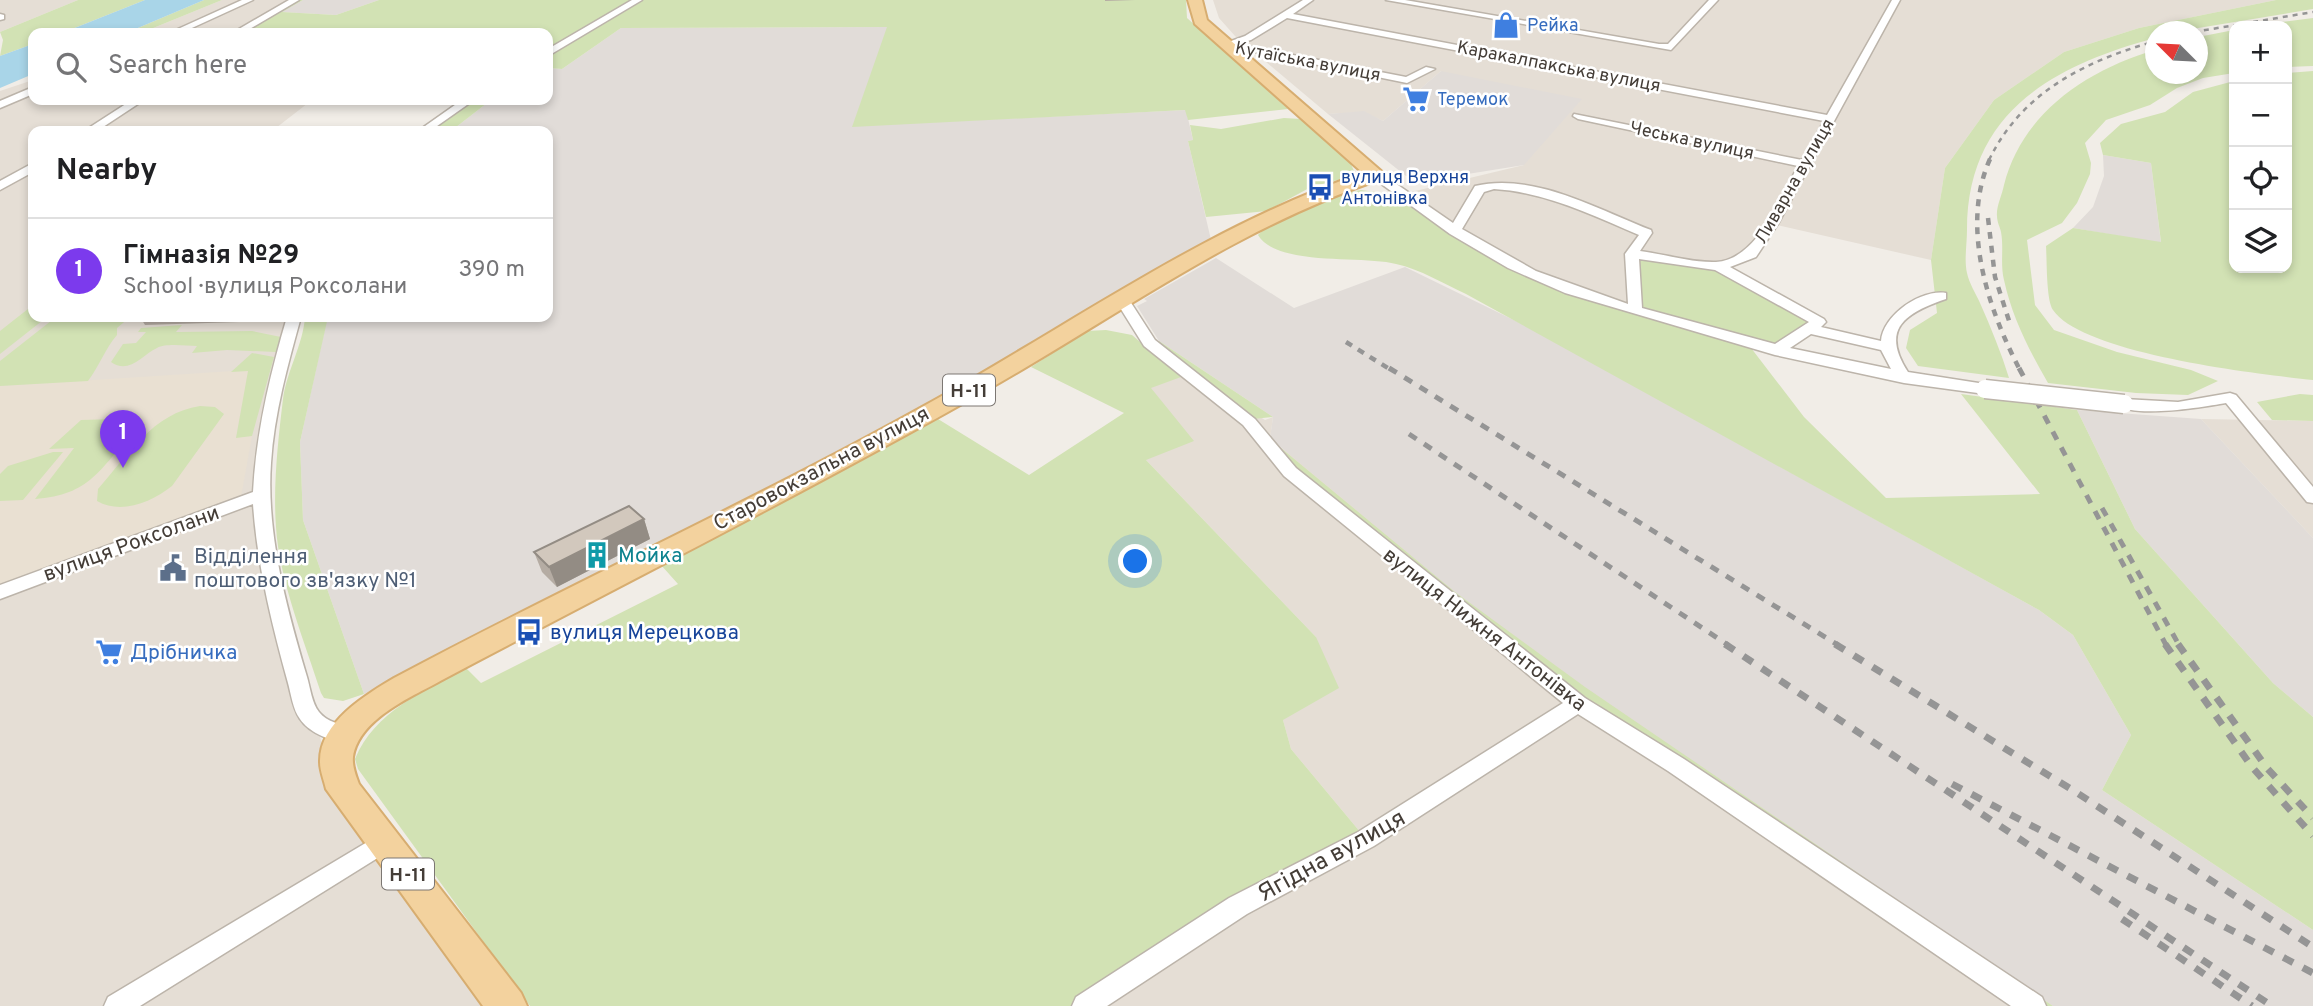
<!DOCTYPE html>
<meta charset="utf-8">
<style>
body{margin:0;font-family:Overpass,sans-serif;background:#f2f2f2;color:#202124}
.controls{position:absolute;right:21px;top:21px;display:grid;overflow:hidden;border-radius:14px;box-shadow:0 4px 10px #0003}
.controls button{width:63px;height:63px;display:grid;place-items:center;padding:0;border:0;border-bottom:2px solid #e0e0e0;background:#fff;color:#202124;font:35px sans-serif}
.compass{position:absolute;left:2145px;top:21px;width:63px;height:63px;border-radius:50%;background:#fff;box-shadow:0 4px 10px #0003;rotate:294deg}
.you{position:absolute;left:1136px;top:562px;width:24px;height:24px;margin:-18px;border:5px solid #fff;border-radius:50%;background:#1a73e8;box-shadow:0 0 0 10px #1a73e833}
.badge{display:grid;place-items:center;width:46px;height:46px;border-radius:50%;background:#7c3aed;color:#fff;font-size:23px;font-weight:700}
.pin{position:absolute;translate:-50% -58px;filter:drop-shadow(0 2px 4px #0008)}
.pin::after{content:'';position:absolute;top:37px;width:24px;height:21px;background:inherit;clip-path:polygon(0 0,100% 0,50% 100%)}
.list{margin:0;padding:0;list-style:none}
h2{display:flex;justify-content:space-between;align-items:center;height:91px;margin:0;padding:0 28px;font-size:30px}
h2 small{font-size:23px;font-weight:400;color:#757577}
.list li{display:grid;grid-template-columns:46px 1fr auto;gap:21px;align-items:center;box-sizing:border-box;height:105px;padding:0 28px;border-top:2px solid #e0e0e0}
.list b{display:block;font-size:26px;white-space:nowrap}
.list p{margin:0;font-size:23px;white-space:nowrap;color:#757577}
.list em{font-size:23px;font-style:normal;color:#757577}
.icon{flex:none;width:38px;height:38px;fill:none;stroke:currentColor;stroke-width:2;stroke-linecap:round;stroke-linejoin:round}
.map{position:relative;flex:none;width:2313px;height:1006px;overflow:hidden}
.search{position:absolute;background:#fff;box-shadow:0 4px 10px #0003;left:28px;top:28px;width:525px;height:77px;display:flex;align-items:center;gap:18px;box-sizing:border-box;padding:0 24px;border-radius:14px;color:#757577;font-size:26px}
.panel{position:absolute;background:#fff;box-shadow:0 4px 10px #0003;left:28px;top:126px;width:525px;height:196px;border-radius:14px}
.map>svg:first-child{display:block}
.residential{fill:#e5ded5}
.industrial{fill:#e1dcd8}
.education{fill:#e9e0d2}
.green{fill:#d2e2b4}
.water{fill:#a9d5e8}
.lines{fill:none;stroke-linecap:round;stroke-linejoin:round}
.minor-casing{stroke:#bcb4aa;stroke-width:3}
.primary-casing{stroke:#d7ad70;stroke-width:4}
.minor{fill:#fff;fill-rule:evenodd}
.primary{fill:#f3d29e;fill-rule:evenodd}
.rail-far3{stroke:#959595;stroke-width:2.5;stroke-dasharray:5 5;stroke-linecap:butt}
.rail-far2{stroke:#959595;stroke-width:4.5;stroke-dasharray:7 7;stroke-linecap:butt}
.rail-far1{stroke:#959595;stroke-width:5;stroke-dasharray:9 9;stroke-linecap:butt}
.rail{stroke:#959595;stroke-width:7;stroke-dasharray:11 11;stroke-linecap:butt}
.minor-bridge-casing{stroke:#bcb4aa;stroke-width:21;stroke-linecap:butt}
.minor-bridge{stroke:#fff;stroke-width:18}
.wall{fill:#b5aca3}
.shaded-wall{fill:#938c84}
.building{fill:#d2c8bd;stroke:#938c84;stroke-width:2}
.labels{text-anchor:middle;stroke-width:5;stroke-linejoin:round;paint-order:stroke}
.far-shop-label{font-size:18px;fill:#366cbe;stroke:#fff;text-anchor:start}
.far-street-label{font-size:18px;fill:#443d37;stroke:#fff}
.far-transit-label{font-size:18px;fill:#164399;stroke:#fff;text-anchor:start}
.shield{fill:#fff;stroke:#7c7773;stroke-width:2}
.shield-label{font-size:19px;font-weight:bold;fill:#443d37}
.street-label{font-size:21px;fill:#443d37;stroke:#fff}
.culture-label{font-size:21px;fill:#0d838f;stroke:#fff;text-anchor:start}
.service-label{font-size:21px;fill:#4e5e75;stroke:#fff;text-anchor:start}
.transit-label{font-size:21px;fill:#164399;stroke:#fff;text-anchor:start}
.shop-label{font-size:21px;fill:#366cbe;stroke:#fff;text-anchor:start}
.near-street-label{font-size:24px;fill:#443d37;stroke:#fff}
</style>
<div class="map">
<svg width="2313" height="1006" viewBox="0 0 2313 1006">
<rect width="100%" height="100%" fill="#f1ede7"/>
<path class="residential" d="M0 0H78L0 32Z
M222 0H295L237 33H141Z
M1213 0H2276L2139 28 2064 52 1994 100 1945 168 1931 260 1772 224 1751 254 1635 311 1547 281 1455 231 1411 192 1524 165 1441 71 1383 121 1364 112 1328 114 1235 36 1219 18Z
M33 80V100H312L272 131H33V317H294L274 399 264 533 320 735 324 763 507 1006H0V91Z
M1191 373 1265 420 1273 417 1270 439 2040 1006H1074L1361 833 1291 749 1283 720 1316 637 1146 460 1150 387Z
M2201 419 2313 421V538Z"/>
<path class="industrial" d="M303 0H379L336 15 281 12Z
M888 27 853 126 1186 110 1193 140 1188 141 1211 240 993 372 364 694 303 520 300 442 327 319 328 317H548V131H451L491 100H548V68L562 69 621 28Z
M1441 71 1582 99 1524 165 1455 176H1406L1328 114 1364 111 1383 121Z
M2103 155 2151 163 2161 243 2073 228 2093 207 2104 176Z
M1216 258 1294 308 1405 267 1526 326 2039 610 2073 635 2131 735 2102 790 2313 930V1006H2053L1585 687 1455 592 1270 438 1273 417 1159 341 1137 306 1147 301 1144 299Z
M2077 410 2201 419 2313 538V717L2273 683 2135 529Z"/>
<path class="education" d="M249 370 236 437 252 436 241 497 0 587V386Z"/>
<path class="green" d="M78 0H145L62 33H33V44L0 56 3 40 0 32Z
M204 0H222L141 33H126Z
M295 0H303L282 12 336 15 379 0H634L548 51V33H237Z
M638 0H1186L1187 18 1288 109 1188 120 1185 110 852 127 887 27 621 28 562 69 548 68V56Z
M2276 0H2313V9L2180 31 2156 32 2155 38C2053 66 1967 112 1967 230 1967 244 1964 260 1967 273 1969 283 1976 294 1980 303 1991 328 2001 352 2009 378L1918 366 1906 348 1910 330 1937 313 1931 260 1945 168 1994 100 2064 52 2139 28Z
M2313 18V66L2287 67V26H2250Z
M2234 30V73L2203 78 2177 88 2150 105 2106 120 2085 143 2091 163 2090 174 2077 203 2062 223 2027 240 2035 305 2054 330 2117 352 2191 370 2218 381 2188 395 2136 393 2048 383C2029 350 2012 317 2004 280 2000 264 2004 248 2001 232 2000 227 1997 222 1997 216 1996 207 2002 195 2004 185 2022 113 2087 70 2155 50L2156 74H2198V37Z
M2313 71V380C2258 374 2083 354 2053 310 2046 300 2047 260 2046 246L2073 228 2161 242 2151 163 2103 155 2100 143 2121 124 2165 112 2193 92 2234 81V268H2287V73Z
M473 100H491L451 131H427Z
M1284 118 1301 119 1350 162 1354 171 1349 177 1311 187 1267 211 1206 217 1188 141 1193 140 1190 125 1221 129Z
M1361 190 1389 194 1514 266 1634 310 1632 254 1719 266 1819 322 1775 351 1748 344 1804 417 1886 498 2040 494 1961 394 2077 410 2135 529 2273 683 2313 717V930L2102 790 2131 735 2073 635 2039 610 1466 294C1444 284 1420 269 1396 264 1362 255 1277 267 1258 235 1281 210 1327 195 1361 190Z
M33 305V317H47L0 354V331Z
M56 317H130L117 328V335C105 349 100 365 88 381L0 386V361Z
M305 317H328L300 442 303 520 364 694 343 701 324 698 321 693C305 643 279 579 276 527 273 485 278 441 283 399 287 370 303 345 305 317Z
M182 325 176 332 252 331 281 337 276 352 227 350 192 353 197 346C186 346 166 343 157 348 142 355 129 375 111 362L123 344 136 343 146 332H138L141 328Z
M1106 330 1132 335 1181 377 1151 388 1194 441 1146 460 1316 637 1339 688 1283 720 1291 749 1361 833 1074 1006H530L358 769 355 759C375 711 423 692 466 668L481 683 678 584 661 565 938 419 1029 475 1124 413 1031 367 1087 331Z
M1159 341 1273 417 1253 419 1153 343Z
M252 353 274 357 252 436 236 438 248 371 231 372Z
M2300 394 2313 395V421L2272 420 2257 402Z
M200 406 215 407 224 414 172 486C152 502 121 515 97 501L98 489C128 455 153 413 200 406Z
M115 419 135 431C99 469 91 495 35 499L74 448 49 449 81 420Z
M1270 439 1455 592 1585 687 2053 1006H2040L1584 700 1295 471Z
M53 452H63L23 500 0 501V474L8 466Z"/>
<path class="water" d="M145 0H204L126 33H62Z
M33 44V74L0 88V56Z"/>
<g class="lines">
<defs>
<path id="minor" d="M242 0H253L181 33H169Z
M289 0H299L243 33H232Z
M632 0H642L548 56V49Z
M1303 0H1313L1293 14 1827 115 1892 0H1900L1778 224 1756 257 1730 267 1824 319 1826 322 1821 327 1881 341C1883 315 1921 289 1946 293V299C1905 313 1880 329 1908 372L1985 384 1993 389 1985 394 1904 383 1775 355 1565 293 1508 268 1450 234 1369 175 1379 172 1453 223 1475 186C1533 172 1597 209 1651 230L1652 233 1640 251C1664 254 1692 263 1716 262 1757 260 1781 197 1798 166L1578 119 1573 116 1574 114 1802 160 1824 121 1287 18 1251 40 1236 44 1406 77 1426 67 1435 69 1407 83 1220 45 1245 36ZM1494 189C1545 192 1592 215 1639 235L1625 254 1628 304 1536 271 1462 229 1484 192ZM1639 259 1715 270 1809 322 1775 344 1642 308ZM1811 334 1881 350 1891 369 1790 348Z
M1386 0H1405L1659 44H1668L1709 0H1718L1671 50Z
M0 14 4 15V19L0 20Z
M33 87V94L0 108V101Z
M132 100H144L97 131H84Z
M254 100H266L261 103Z
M462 100H474L430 131H418Z
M33 163V172L0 190V181Z
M1121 294 1126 295 1155 340 1255 419 1296 468 1585 698 1684 759 2042 997 2046 1006H2011L1668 771 1578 714 1374 846 1247 914 1107 1006H1072L1076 997 1229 898 1358 832 1563 703 1284 476 1243 425 1144 346 1114 298Z
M287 317H301C288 364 274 414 271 463 266 534 287 609 307 677 310 687 312 704 319 712 327 722 340 724 352 728L355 734 352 740C336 745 309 733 300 719 293 710 291 694 288 683 272 625 257 564 253 504L0 599V585L253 492C256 433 270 374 287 317Z
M2230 393 2236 395 2313 487V503L2307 502 2226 403C2204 407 2132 419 2116 404L2124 399 2178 402Z
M384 832 392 835 396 842 392 849 140 1006H104L108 997Z"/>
<path id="primary" d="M1188 0H1202L1207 20 1381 171 1384 175 1381 179C1232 230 1121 314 987 390 808 491 625 583 444 679 414 696 359 718 353 757 352 766 356 776 359 784L521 993 527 1006H483L326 789C324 780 320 771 320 762 319 723 365 695 394 678 568 585 749 503 922 407 1068 327 1204 227 1363 173L1195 24Z"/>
</defs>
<use href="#minor" class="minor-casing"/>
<use href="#primary" class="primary-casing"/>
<use href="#minor" class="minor"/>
<use href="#primary" class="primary"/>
<path class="rail-far3" d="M2194 32 2313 12
M1989 160C2022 92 2085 61 2156 41"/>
<path class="rail-far2" d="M1990 159C1960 226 1988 309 2020 370
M1988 218 1995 277 2011 327
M1346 342 1391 370"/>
<path class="rail-far1" d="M1389 368 1838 645
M2019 368 2166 645
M1409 434 1728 645
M2102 508 2179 645"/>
<path class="rail" d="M1725 644 2272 1006
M1835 644 2071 789 2313 947
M2165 644 2252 767 2313 836
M2178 644 2267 768 2313 818
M1952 784 2313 973
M2122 919 2252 1006"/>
<defs>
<path id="minor-bridge" d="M1985 389 2124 404"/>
</defs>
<use href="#minor-bridge" class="minor-bridge-casing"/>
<use href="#minor-bridge" class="minor-bridge"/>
</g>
<path class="wall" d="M1105 0H1135L1105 1Z
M140 317H244L239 322 145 325Z
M644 519 650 539 557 587 542 572 534 552Z"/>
<path class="shaded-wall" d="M236 317H244L239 322Z
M644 519 650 539 557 587 549 567Z"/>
<path class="building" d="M629 506 644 519 549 567 534 552Z"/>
<defs>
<symbol id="shop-bare" viewBox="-9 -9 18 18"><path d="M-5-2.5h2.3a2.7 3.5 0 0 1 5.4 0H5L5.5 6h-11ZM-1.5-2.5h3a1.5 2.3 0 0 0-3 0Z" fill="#3f7fe0" stroke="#fff" stroke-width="2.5" paint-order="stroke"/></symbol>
<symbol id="supermarket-bare" viewBox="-9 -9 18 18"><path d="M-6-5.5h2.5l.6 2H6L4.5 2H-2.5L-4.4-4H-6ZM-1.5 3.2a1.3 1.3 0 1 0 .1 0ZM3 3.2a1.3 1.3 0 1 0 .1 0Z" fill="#3f7fe0" stroke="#fff" stroke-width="2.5" paint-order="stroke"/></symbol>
<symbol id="bus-bare" viewBox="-9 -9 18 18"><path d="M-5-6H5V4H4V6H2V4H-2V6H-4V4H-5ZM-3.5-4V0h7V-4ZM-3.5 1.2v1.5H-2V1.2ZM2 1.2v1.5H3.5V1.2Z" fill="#1a4fb4" stroke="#fff" stroke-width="2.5" paint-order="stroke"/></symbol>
<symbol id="building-bare" viewBox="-9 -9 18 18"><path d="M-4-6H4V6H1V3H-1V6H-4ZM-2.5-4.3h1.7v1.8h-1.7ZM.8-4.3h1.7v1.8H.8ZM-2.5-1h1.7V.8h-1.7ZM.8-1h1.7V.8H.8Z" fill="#0f9aa8" stroke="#fff" stroke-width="2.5" paint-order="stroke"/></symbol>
<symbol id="civic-bare" viewBox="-9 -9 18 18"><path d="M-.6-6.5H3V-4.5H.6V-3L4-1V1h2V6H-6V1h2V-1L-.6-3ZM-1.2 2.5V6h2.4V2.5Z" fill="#5c6f8a" stroke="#fff" stroke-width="2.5" paint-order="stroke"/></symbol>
</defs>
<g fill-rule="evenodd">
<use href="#shop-bare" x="1487" y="6" width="38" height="38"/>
<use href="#supermarket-bare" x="1397" y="80" width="38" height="38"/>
<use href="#bus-bare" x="1301" y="168" width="38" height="38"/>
<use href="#building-bare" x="578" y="536" width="38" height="38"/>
<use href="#civic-bare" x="154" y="549" width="38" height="38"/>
<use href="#bus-bare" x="510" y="613" width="38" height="38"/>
<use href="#supermarket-bare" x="90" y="633" width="38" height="38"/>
</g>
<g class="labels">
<g class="far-shop-label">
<text x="1527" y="31">Рейка</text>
<text x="1437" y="105">Теремок</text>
</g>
<g class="far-street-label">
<text transform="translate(1308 61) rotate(11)" y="6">Кутаїська вулиця</text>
<text transform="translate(1559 66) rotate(11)" y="6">Каракалпакська вулиця</text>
<text transform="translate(1692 140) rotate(12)" y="6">Чеська вулиця</text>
<text transform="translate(1794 181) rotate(-60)" y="6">Ливарна вулиця</text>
</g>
<g class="far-transit-label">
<text x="1341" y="183">вулиця Верхня<tspan x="1341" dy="21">Антонівка</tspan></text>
</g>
<g class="shield">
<rect x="943" y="374.5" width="52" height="31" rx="5"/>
<rect x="382" y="858.5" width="52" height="31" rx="5"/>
</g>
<g class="shield-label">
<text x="969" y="397">Н-11</text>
<text x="408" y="881">Н-11</text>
</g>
<g class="street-label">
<text transform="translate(821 468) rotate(-28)" y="7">Старовокзальна вулиця</text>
<text transform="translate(131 543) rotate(-20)" y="7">вулиця Роксолани</text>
<text transform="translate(1485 629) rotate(38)" y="7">вулиця Нижня Антонівка</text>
</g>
<g class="culture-label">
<text x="618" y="562">Мойка</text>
</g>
<g class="service-label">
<text x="194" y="563">Відділення<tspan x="194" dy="24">поштового зв'язку №1</tspan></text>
</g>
<g class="transit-label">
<text x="550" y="639">вулиця Мерецкова</text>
</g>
<g class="shop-label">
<text x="130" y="659">Дрібничка</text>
</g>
<g class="near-street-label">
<text transform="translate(1331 855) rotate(-29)" y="8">Ягідна вулиця</text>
</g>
</g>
</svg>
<div class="controls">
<button>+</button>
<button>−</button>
<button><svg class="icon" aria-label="locate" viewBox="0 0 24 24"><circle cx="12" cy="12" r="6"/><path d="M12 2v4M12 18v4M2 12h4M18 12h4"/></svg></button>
<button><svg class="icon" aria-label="layers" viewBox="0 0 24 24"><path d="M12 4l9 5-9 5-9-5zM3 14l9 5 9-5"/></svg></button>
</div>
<svg class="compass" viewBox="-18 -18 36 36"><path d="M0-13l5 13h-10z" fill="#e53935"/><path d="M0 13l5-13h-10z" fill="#757577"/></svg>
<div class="you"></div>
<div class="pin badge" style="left:123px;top:468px">1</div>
<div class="search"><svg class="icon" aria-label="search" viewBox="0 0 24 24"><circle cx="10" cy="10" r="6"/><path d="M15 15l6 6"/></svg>Search here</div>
<section class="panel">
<h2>Nearby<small></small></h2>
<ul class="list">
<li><span class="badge">1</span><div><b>Гімназія №29</b><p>School · вулиця Роксолани</p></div><em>390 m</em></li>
</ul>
</section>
</div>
